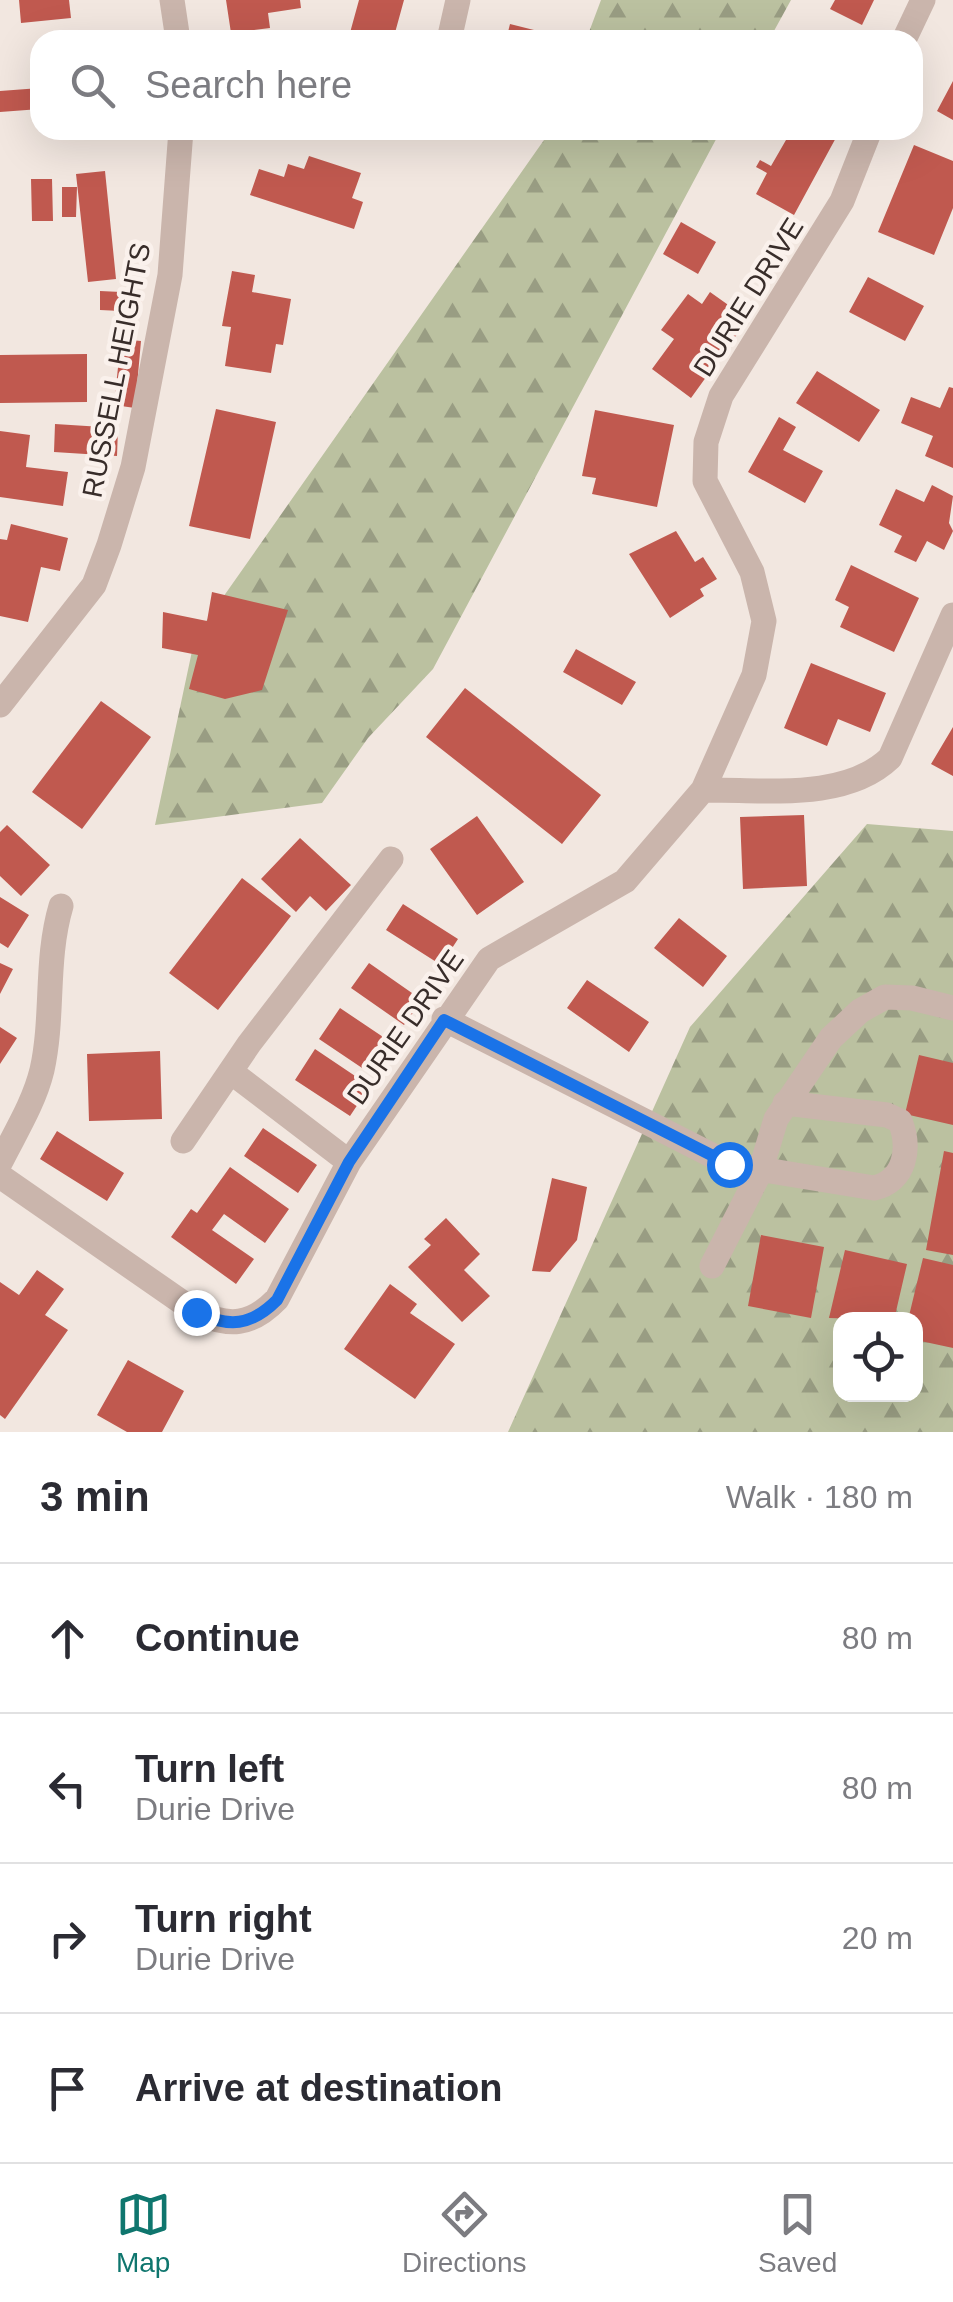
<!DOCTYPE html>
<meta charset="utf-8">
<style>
body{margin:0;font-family:Arial,sans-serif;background:#f2f2f3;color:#2b2b33}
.controls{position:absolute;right:30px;bottom:30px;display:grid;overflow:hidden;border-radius:20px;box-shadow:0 10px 40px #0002}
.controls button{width:90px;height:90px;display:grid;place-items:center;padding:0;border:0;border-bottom:2px solid #e1e1e2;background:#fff;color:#2b2b33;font:50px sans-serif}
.stop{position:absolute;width:30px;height:30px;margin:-22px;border:8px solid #1a73e8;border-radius:50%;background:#fff}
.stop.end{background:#1a73e8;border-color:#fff;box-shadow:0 2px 10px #0008}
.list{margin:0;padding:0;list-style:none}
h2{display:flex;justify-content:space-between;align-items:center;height:130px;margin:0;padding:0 40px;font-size:42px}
h2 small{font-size:32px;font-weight:400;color:#7c7c81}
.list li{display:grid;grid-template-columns:65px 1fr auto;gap:30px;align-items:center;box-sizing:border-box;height:150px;padding:0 40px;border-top:2px solid #e1e1e2}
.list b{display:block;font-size:38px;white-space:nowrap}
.list p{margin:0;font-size:32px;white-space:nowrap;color:#7c7c81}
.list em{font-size:32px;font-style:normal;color:#7c7c81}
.icon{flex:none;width:55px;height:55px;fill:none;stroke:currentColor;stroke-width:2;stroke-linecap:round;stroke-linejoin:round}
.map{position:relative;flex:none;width:953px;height:1432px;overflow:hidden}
.search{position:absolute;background:#fff;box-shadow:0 10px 40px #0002;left:30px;right:30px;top:30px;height:110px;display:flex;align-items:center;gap:25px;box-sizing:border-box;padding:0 35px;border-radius:30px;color:#7c7c81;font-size:38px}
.sheet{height:730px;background:#fff}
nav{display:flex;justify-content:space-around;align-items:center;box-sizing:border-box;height:140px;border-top:2px solid #e1e1e2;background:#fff;font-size:28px;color:#7c7c81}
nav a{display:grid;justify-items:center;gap:5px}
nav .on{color:#0f766e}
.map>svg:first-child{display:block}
.forest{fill:url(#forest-firs);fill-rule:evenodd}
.building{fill:#c0594f}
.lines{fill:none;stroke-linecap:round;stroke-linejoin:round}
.minor{stroke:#cab5ac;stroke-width:25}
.route{stroke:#1a73e8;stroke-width:12}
.labels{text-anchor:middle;stroke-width:9;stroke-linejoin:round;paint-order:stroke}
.street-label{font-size:28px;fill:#382d2a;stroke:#faf1ec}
</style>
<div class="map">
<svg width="953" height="1432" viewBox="0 0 953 1432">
<defs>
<pattern id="forest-firs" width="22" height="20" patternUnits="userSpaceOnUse" patternTransform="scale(2.5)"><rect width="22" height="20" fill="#bbc1a0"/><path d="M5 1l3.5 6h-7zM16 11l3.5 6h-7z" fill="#999d83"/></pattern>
</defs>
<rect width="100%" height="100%" fill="#f2e7e0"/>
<path class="forest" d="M601 0H791L769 40H586Z
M551 130H721L433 669 368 738 322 803 155 825 195 637Z
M867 824 953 831V1432H508L690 1027ZM840 1320H916V1394H840Z"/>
<path class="building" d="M19 0H69L71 18 21 23Z
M226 0H300L301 8 268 13 270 28 231 33Z
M359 0H404L393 40H348Z
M835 0H874L862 25 830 9Z
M510 24 546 33 544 40H506Z
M953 81V120L937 111Z
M40 88V109L0 112V91Z
M768 130H830L838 134 794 215 756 194 767 173 756 167 760 160 771 166 786 140Z
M914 145 953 161V208L934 255 878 232Z
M309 156 361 173 352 198 363 202 354 229 250 195 259 169 284 177 288 164 304 169Z
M105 171 116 279 88 282 76 174Z
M31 179H52L53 221H32Z
M62 187H77L76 217H62Z
M681 222 716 242 698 274 663 254Z
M232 271 255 275 252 292 291 299 283 345 276 344 271 373 225 366 231 327 222 326Z
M868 277 924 306 905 341 849 312Z
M100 291 142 293V312L100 310Z
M710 292 748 319 691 398 652 369 674 339 661 330 688 294 702 304Z
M121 339 141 341 135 408 114 405Z
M87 354V402L0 403V355Z
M817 371 880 410 859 442 796 403Z
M949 387 953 388V468L925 456 933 436 901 423 911 397 940 408Z
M216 409 276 422 250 539 189 526Z
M595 410 674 425 657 507 592 494 596 478 582 476Z
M779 417 796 427 783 450 823 471 805 503 748 472Z
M55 424 118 428 117 456 54 452Z
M0 431 30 435 26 467 68 472 63 506 0 497Z
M932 485 953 496 949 523 953 531 944 550 927 541 916 562 894 552 902 536 879 525 896 489 924 502Z
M11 524 68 538 60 571 41 567 28 622 0 616V539L7 540Z
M676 531 695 562 703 557 717 579 700 589 704 596 670 618 629 554Z
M851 565 919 598 894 652 840 627 849 607 835 600Z
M212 592 288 610 262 690 225 699 189 689 198 655 162 648 163 612 207 621Z
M576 649 636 682 622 705 563 672Z
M811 663 886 693 870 732 838 719 827 746 784 728Z
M465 688 601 795 562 844 426 737Z
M101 701 151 737 82 829 32 792Z
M953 727V776L931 764Z
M804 815 807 886 743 889 740 817Z
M477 816 524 882 477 915 430 849Z
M7 825 50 865 21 896 0 876V832Z
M300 838 351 885 326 911 310 896 296 912 261 879Z
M242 878 291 916 218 1010 169 973Z
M0 897 29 915 8 948 0 943Z
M403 904 458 939 441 965 386 930Z
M679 918 727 956 703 987 654 948Z
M0 963 13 969 0 994Z
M369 963 422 1000 404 1025 351 988Z
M587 980 649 1022 629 1052 567 1008Z
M340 1008 395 1045 374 1076 319 1039Z
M0 1027 17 1038 0 1064Z
M315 1049 370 1086 350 1116 295 1080Z
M160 1051 162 1119 89 1121 87 1054Z
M919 1055 953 1063V1125L905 1114Z
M263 1128 317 1165 298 1193 244 1156Z
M57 1131 124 1173 107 1201 40 1159Z
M944 1151 953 1153V1255L926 1250Z
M230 1167 289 1209 265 1243 224 1214 212 1230 254 1259 236 1284 171 1237 191 1209 197 1213Z
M552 1178 587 1187 577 1240 550 1272 532 1271Z
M446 1218 480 1254 464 1270 490 1296 462 1322 408 1267 431 1245 424 1239Z
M761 1235 824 1247 811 1318 748 1306Z
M845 1250 907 1264 894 1320 829 1318Z
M923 1258 953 1265V1348L916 1340V1320H908Z
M37 1270 64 1289 45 1315 68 1330 5 1419 0 1415V1282L19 1295Z
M390 1284 417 1304 410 1313 455 1344 415 1399 344 1349Z
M128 1360 184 1391 162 1432H127L97 1415Z"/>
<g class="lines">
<path class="minor" d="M172 0 178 40
M449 40 458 0
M904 40 923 0
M0 705 94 585 109 545 133 467 170 275 181 130
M703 790C762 789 844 802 890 758L953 615
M444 1019 729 1164 874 1188C905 1181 911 1149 900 1121L887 1115 785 1103
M231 1072 349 1162
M183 1141 249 1044 391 859
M0 1163C15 1133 34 1103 42 1070 54 1016 45 960 61 906
M0 1176 196 1312C229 1327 251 1326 277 1299L349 1162 489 959 625 881 703 790 754 675 764 621 752 572 705 481 706 442 721 396 842 201 870 130
M712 1266 760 1172 776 1119 831 1038 860 1011 885 997 912 998 953 1008"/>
</g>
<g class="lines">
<path class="route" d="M196 1312C229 1328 251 1326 277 1300L349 1162 444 1020 729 1164"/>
</g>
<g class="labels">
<g class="street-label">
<text transform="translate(748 297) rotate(-58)" y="10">DURIE DRIVE</text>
<text transform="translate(116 370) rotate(-79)" y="10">RUSSELL HEIGHTS</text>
<text transform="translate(405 1027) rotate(-55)" y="10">DURIE DRIVE</text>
</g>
</g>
</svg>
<div class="controls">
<button><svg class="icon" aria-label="locate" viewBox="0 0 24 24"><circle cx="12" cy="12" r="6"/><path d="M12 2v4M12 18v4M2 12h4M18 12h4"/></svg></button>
</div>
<div class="stop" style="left:729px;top:1164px"></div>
<div class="stop end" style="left:196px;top:1312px"></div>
<div class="search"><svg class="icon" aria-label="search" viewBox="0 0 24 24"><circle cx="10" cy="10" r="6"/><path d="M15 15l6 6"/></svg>Search here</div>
</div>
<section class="sheet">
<h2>3 min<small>Walk · 180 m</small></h2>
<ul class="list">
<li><svg class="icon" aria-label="ahead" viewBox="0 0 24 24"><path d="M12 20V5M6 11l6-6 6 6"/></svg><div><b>Continue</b></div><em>80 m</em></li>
<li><svg class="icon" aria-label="left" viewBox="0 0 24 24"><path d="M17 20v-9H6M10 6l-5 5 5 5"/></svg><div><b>Turn left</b><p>Durie Drive</p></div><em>80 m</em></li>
<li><svg class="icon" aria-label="right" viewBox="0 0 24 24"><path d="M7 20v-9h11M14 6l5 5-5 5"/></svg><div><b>Turn right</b><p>Durie Drive</p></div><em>20 m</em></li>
<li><svg class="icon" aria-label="arrive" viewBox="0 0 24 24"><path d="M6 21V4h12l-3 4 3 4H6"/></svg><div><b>Arrive at destination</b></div></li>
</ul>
</section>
<nav>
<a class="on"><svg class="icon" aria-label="map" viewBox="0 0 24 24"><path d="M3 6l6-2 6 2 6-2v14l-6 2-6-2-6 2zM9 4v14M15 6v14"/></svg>Map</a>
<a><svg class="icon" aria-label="directions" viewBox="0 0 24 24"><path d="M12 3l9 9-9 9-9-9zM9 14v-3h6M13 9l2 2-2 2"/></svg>Directions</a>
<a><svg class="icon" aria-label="saved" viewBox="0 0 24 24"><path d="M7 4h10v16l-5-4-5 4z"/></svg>Saved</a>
</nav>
